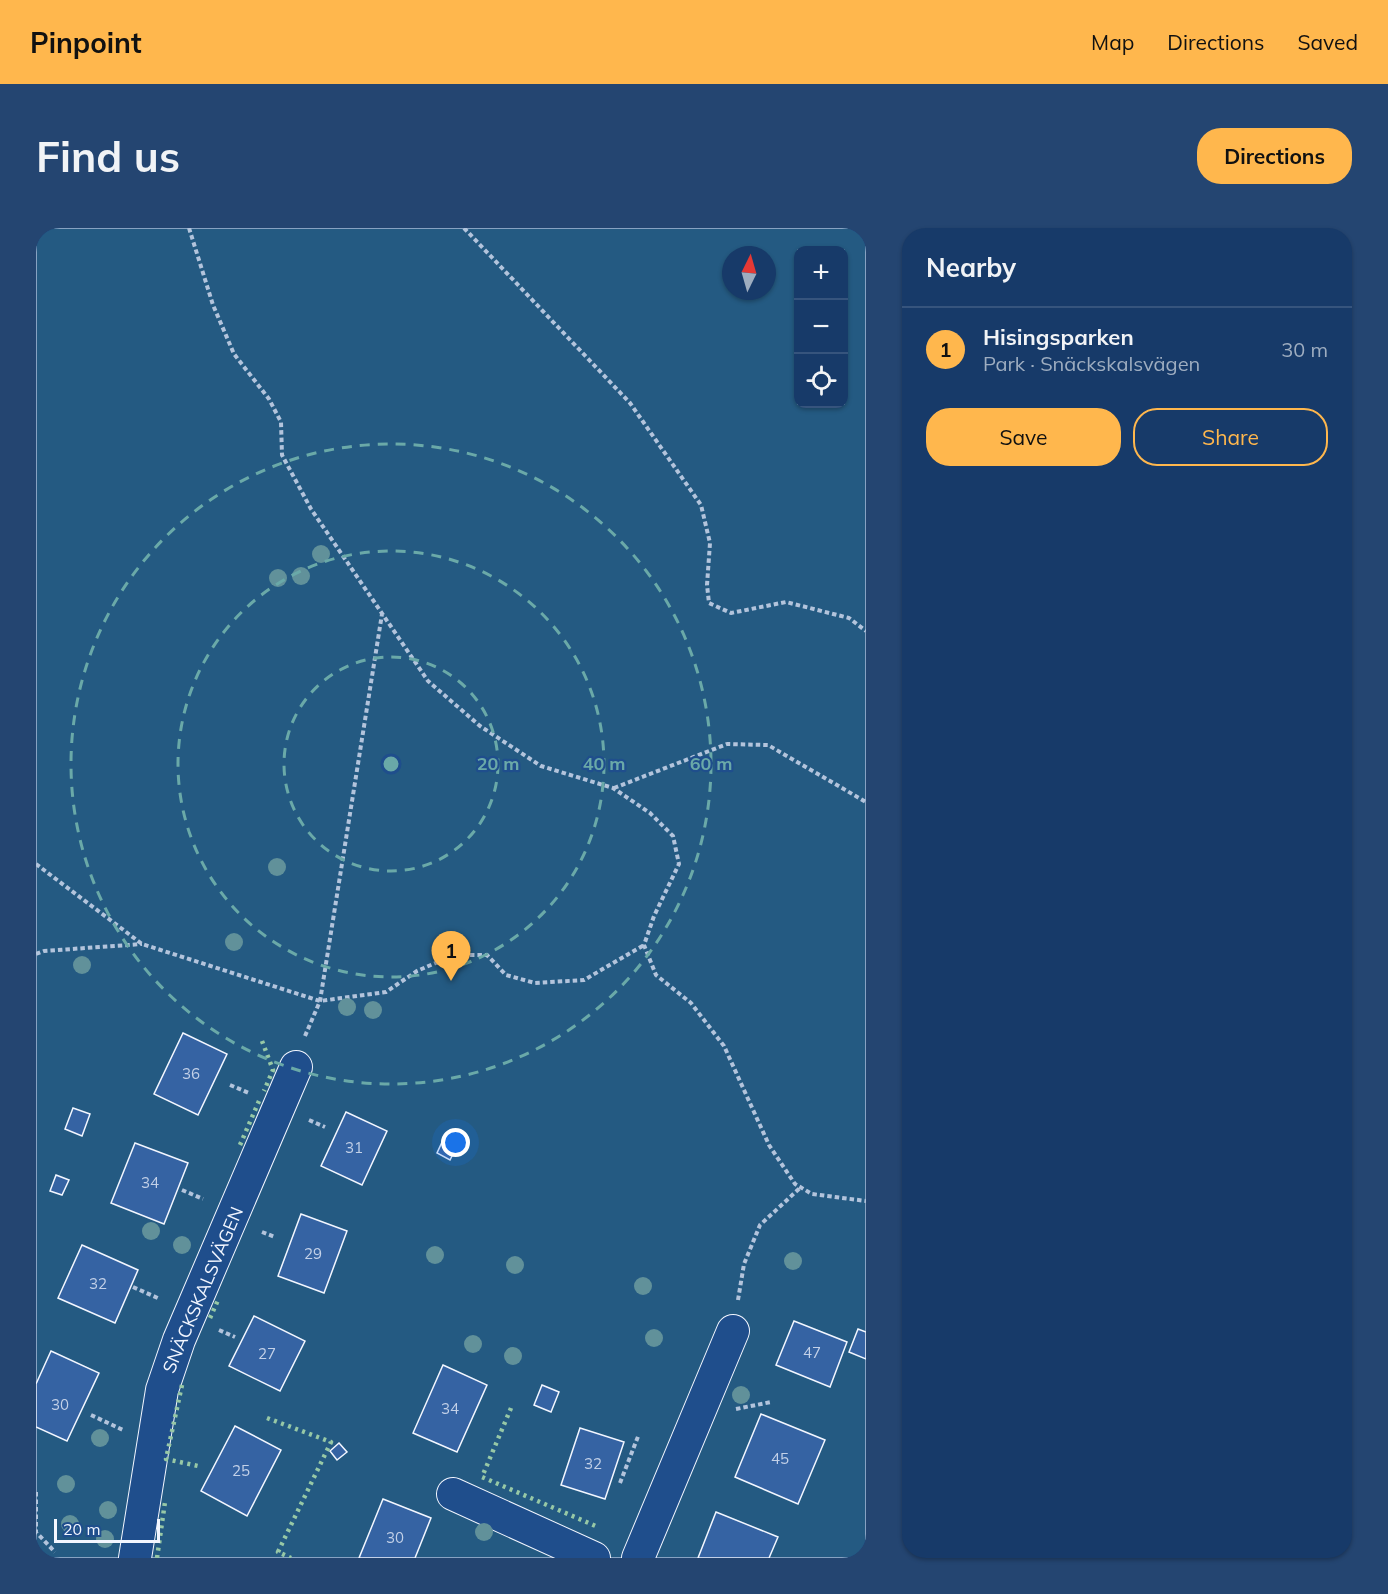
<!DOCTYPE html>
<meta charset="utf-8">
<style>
body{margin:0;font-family:Mulish,sans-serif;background:#244571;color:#f1f3f6}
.controls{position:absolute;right:18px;top:18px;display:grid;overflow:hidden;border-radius:12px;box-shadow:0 2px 4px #0004}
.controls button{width:54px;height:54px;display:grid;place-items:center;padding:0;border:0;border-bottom:2px solid #36547d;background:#173a69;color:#f1f3f6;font:30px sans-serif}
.compass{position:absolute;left:686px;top:18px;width:54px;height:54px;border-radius:50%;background:#173a69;box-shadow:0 2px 4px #0004;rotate:5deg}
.scale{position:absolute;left:18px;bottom:15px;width:106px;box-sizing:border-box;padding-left:6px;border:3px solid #f2f6ff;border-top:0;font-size:16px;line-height:21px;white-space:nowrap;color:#f2f6ff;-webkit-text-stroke:4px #1f4e8c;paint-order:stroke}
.you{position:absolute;left:420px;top:915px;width:21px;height:21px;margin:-15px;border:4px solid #fff;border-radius:50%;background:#1a73e8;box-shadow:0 0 0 9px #1a73e833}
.badge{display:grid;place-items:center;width:39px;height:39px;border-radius:50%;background:#ffb74d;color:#111;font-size:20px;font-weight:700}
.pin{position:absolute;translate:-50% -50px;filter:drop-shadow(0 2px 3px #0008)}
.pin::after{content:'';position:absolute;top:32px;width:21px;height:18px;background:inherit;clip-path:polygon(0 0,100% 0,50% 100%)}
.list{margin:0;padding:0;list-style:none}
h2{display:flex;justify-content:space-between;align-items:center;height:78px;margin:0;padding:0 24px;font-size:26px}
h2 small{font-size:20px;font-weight:400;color:#9eadc0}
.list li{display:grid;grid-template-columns:39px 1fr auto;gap:18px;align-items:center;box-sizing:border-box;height:84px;padding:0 24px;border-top:2px solid #36547d}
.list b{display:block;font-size:22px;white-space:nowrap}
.list p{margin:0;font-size:20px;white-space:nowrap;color:#9eadc0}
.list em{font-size:20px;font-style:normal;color:#9eadc0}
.actions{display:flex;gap:12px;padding:18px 24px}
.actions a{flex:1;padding:14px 0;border:2px solid #ffb74d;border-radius:24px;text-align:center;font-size:21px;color:#ffb74d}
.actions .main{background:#ffb74d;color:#111}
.icon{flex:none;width:33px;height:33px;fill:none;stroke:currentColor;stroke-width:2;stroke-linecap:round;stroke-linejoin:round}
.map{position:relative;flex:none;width:830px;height:1330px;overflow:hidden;border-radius:24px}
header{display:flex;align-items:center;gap:36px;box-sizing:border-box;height:84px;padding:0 30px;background:#ffb74d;color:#111}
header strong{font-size:28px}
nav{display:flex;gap:33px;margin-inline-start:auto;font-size:21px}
.intro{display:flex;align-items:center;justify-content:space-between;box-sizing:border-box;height:144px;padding:0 36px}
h1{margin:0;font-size:42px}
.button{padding:15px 27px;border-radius:24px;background:#ffb74d;color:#111;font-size:21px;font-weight:700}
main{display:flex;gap:36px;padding:0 36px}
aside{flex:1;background:#173a69;border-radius:24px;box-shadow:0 2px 4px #0004}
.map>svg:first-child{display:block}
.green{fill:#245a82;stroke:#a8bbd7;stroke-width:1.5;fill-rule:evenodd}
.building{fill:#3563a3;stroke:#f2f6ff;stroke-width:1.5}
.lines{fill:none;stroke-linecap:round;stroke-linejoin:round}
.minor-casing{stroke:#f2f6ff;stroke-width:34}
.path{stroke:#b3c4dc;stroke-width:4;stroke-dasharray:4.5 3;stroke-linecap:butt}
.minor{stroke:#1f4e8c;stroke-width:32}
.hedge{stroke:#97c8a6;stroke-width:4.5;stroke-dasharray:3 4.5;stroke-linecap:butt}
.tree{fill:#61919a}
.ring{fill:none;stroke:#6aa9a8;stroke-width:3;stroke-dasharray:10 8}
.labels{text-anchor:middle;stroke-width:4.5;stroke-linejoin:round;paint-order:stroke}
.number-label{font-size:15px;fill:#c3d1e8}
.street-label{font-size:18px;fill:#f2f6ff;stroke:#1f4e8c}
.centre{fill:#6aa9a8;stroke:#1f4e8c;stroke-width:3}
.ring-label{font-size:18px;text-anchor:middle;font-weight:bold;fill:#6aa9a8;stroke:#1f4e8c;stroke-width:4.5;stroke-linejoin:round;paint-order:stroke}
</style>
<header>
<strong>Pinpoint</strong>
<nav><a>Map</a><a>Directions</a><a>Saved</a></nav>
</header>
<div class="intro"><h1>Find us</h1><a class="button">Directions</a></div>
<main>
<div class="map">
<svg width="830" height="1330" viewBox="0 0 830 1330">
<rect width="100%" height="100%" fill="#1f4e8c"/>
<path class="green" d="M0 0H830V1330H0ZM762 22H808V176H762ZM695 27H731V63H695Z"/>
<path class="building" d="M147 805 191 826 162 887 118 866Z
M37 880 54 886 46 908 29 901Z
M310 884 351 903 326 957 285 938Z
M407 912 421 918 414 932 401 925Z
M99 915 152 935 128 996 75 975Z
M20 947 33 952 26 967 14 963Z
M265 986 311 1003 288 1065 242 1048Z
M46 1017 102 1042 79 1095 22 1070Z
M218 1088 269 1113 244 1163 193 1138Z
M758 1093 811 1114 794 1159 740 1137Z
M822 1101 830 1104V1131L813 1124Z
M15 1123 63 1145 31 1213 0 1199V1156Z
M407 1137 451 1157 421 1224 377 1205Z
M506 1157 523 1164 515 1184 498 1177Z
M725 1186 789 1212 762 1276 699 1249Z
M199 1198 245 1222 211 1288 165 1263Z
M544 1200 588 1214 569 1271 525 1257Z
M303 1215 311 1224 301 1232 294 1223Z
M347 1271 395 1290 379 1330H323Z
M680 1284 742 1309 733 1330H662Z"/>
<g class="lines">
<defs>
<path id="minor" d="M417 1266 558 1330
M99 1330 126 1162 143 1112 260 839
M602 1330 697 1103"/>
</defs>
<use href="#minor" class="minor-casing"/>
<path class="path" d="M153 0 177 77 198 126 233 171 245 194 246 227 275 281 392 453 444 498 505 538 577 560 614 585 637 608 643 636 618 688 608 717 620 747 655 775 688 818 733 917 759 956 776 966 830 973
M428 0 594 175 665 277 674 315 671 357 673 375 695 385 750 374 813 390 830 403
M578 560 691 516 732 517 830 574
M0 636 106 716 284 773 350 764 381 743 418 727H451L470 747 499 755 548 752 608 717
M0 726 8 723 106 716
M269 808 284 773 346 386
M194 857 213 865
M273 892 289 899
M146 962 167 971
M226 1004 239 1009
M97 1059 124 1071
M702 1072 708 1036 724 997 765 959
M183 1102 199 1109
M700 1181 735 1174
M55 1187 87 1202
M584 1255 603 1206
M0 1264V1304L19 1324"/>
<use href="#minor" class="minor"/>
<path class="hedge" d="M226 813 237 842 228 863
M204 917 223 873
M174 1090 182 1072
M146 1157 130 1231 162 1238
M475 1180 446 1249 562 1299
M231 1190 295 1214 242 1324 255 1330
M121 1330 129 1274"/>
</g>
<g class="tree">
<circle cx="285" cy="326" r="9"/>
<circle cx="265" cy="348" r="9"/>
<circle cx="242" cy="350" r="9"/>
<circle cx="241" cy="639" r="9"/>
<circle cx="198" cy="714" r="9"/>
<circle cx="46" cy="737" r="9"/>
<circle cx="311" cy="779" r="9"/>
<circle cx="337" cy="782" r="9"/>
<circle cx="115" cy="1003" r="9"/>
<circle cx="146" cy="1017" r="9"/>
<circle cx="399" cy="1027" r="9"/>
<circle cx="757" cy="1033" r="9"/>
<circle cx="479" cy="1037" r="9"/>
<circle cx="607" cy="1058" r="9"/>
<circle cx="618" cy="1110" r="9"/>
<circle cx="437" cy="1116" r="9"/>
<circle cx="477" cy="1128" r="9"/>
<circle cx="705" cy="1167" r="9"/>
<circle cx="64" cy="1210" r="9"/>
<circle cx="30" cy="1256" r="9"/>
<circle cx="72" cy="1282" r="9"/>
<circle cx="34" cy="1296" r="9"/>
<circle cx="448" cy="1304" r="9"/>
<circle cx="69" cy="1311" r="9"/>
</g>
<g class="ring">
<circle cx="355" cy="536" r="107"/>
<circle cx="355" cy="536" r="213"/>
<circle cx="355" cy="536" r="320"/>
</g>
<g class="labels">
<g class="number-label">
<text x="155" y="851">36</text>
<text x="318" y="925">31</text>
<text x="114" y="960">34</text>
<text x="277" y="1031">29</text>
<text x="62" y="1061">32</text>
<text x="776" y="1130">47</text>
<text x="231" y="1131">27</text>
<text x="24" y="1182">30</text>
<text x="414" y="1186">34</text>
<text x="744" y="1236">45</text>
<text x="557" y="1241">32</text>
<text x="205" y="1248">25</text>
<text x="359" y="1315">30</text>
</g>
<g class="street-label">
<text transform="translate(167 1062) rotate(-67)" y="6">SNÄCKSKALSVÄGEN</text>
</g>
</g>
<circle cx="355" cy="536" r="9" class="centre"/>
<g class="ring-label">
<text x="462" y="542">20 m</text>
<text x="568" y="542">40 m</text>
<text x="675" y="542">60 m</text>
</g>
</svg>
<div class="controls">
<button>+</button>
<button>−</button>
<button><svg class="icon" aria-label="locate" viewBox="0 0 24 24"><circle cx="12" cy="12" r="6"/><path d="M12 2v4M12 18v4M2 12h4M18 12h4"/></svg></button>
</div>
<svg class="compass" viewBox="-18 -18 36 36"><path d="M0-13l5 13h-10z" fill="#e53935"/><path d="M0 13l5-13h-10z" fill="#9eadc0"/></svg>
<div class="scale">20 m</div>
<div class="you"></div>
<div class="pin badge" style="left:415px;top:753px">1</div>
</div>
<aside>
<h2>Nearby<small></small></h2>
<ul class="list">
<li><span class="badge">1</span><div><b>Hisingsparken</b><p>Park · Snäckskalsvägen</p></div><em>30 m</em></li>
</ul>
<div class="actions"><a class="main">Save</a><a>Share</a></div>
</aside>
</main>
